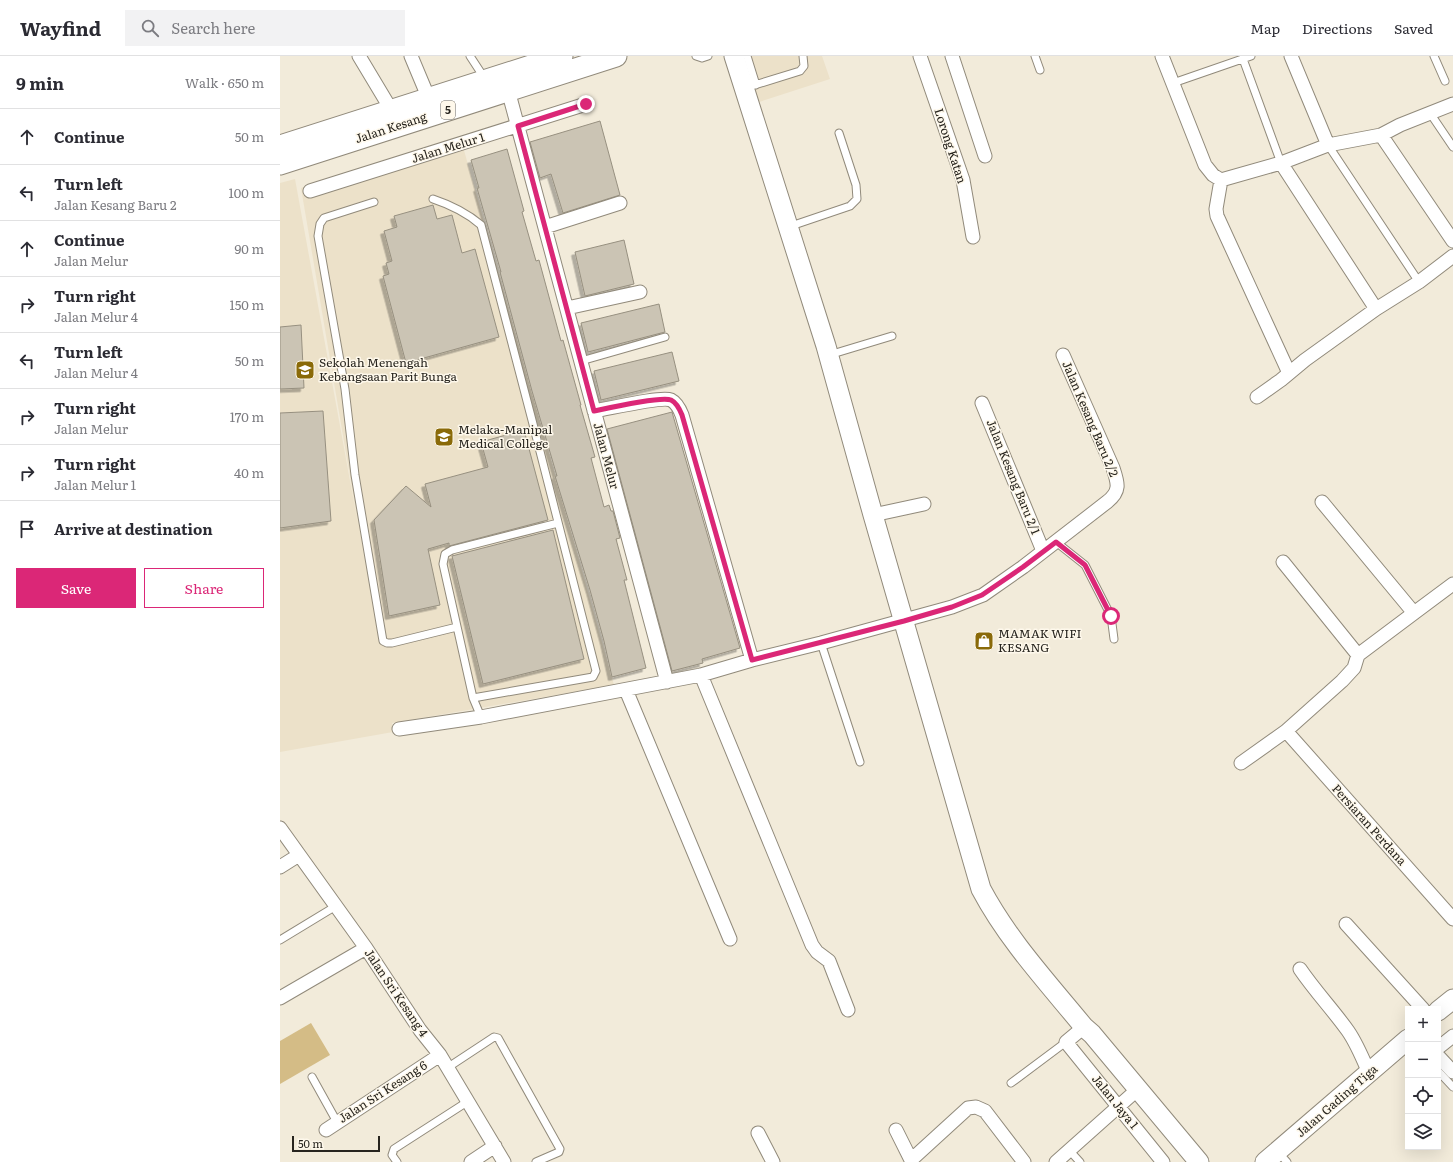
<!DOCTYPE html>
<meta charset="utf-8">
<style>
body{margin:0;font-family:Literata,serif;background:#f2f2f3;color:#2b2b33}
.controls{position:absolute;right:12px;bottom:12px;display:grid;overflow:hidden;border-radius:0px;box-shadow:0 4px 16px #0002}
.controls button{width:36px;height:36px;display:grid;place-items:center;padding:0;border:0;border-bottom:1px solid #e1e1e2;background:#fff;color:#2b2b33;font:20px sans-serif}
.scale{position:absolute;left:12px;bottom:10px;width:88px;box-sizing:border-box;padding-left:4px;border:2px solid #27241e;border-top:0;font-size:11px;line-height:14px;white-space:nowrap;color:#27241e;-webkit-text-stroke:3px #fef8eb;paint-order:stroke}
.stop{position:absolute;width:12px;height:12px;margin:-9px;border:3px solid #db2777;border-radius:50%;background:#fff}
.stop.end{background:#db2777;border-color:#fff;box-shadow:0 1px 4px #0008}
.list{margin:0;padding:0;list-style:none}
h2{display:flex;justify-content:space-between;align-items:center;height:52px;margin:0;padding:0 16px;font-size:17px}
h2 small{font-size:13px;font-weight:400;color:#7c7c81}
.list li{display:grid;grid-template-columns:26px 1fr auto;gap:12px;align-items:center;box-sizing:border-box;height:56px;padding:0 16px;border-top:1px solid #e1e1e2}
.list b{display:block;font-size:15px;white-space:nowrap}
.list p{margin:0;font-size:13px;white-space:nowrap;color:#7c7c81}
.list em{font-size:13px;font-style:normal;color:#7c7c81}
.actions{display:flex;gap:8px;padding:12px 16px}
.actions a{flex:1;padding:9px 0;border:1px solid #db2777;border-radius:0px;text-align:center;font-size:14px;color:#db2777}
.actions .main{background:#db2777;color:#fff}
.icon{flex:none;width:22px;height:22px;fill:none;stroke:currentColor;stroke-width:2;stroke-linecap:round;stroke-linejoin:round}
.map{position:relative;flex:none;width:1173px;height:1106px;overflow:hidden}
header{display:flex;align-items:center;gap:24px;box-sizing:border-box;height:56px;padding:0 20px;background:#fff;border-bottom:1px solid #e1e1e2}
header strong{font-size:19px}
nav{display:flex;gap:22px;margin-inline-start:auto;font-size:14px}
.search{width:280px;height:36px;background:#f2f2f3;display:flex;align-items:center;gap:10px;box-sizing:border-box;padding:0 14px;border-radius:0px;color:#7c7c81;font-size:15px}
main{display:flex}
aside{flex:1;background:#fff}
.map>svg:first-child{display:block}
.built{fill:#ece1c9}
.pitch{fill:#d4bc86}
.building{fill:#cbc4b4;stroke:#979080;filter:url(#shadow)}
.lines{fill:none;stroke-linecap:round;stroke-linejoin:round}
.lane-casing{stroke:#918a7b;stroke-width:9}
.street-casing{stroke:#918a7b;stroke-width:15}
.secondary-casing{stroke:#918a7b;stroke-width:21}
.primary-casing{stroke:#918a7b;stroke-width:23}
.lane{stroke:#fff;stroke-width:7}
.street{stroke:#fff;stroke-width:13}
.secondary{stroke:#fff;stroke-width:19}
.primary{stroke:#fff;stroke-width:21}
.route{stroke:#db2777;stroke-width:5}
.labels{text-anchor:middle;stroke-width:3;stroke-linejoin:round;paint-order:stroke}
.shield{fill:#fef8eb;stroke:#68645c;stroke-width:1}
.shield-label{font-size:11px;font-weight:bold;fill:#27241e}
.street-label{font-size:12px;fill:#27241e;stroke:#fef8eb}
.poi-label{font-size:12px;fill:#27241e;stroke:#fef8eb;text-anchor:start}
</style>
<header>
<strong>Wayfind</strong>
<div class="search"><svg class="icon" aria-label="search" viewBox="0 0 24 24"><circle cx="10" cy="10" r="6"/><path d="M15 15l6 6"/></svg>Search here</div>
<nav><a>Map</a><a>Directions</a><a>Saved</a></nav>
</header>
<main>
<aside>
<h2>9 min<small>Walk · 650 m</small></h2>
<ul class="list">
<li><svg class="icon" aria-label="ahead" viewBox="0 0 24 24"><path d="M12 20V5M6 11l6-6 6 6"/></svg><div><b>Continue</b></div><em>50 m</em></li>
<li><svg class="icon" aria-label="left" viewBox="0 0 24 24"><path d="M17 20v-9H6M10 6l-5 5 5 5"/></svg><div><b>Turn left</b><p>Jalan Kesang Baru 2</p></div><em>100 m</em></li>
<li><svg class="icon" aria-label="ahead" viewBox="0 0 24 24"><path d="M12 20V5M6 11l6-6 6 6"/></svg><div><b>Continue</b><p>Jalan Melur</p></div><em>90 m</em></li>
<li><svg class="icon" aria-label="right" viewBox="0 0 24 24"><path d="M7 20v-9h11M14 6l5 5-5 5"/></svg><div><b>Turn right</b><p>Jalan Melur 4</p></div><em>150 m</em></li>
<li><svg class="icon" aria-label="left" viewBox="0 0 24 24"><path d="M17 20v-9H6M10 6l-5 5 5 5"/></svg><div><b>Turn left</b><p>Jalan Melur 4</p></div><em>50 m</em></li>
<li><svg class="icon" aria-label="right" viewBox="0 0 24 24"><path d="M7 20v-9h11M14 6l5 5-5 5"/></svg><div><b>Turn right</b><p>Jalan Melur</p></div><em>170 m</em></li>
<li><svg class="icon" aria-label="right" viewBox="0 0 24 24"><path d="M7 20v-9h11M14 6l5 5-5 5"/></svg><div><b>Turn right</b><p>Jalan Melur 1</p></div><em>40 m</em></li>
<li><svg class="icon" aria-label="arrive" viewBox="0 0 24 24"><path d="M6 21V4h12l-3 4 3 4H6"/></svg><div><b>Arrive at destination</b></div></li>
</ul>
<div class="actions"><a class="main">Save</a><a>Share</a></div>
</aside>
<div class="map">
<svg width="1173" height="1106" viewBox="0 0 1173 1106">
<defs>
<filter id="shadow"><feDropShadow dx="-3.5" dy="3.5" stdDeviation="0" flood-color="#0004"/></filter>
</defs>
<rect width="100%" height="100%" fill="#f2ebda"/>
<path class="built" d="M462 0H542L550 23 476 47Z
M180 80 334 629 112 667 113 676 0 696V127L15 123 79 474 21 132Z"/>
<path class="pitch" d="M31 967 50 999 0 1028V985Z"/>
<path class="building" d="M320 65 340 139 283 157 271 118 260 122 250 86Z
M227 93 244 155 242 156 256 205 259 204 281 285 283 284 301 349H300L315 401 311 402 324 451 329 449 331 455H333L340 482 336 483 347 524H344L366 612 332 621 324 585 310 534 275 420H277L252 335 220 216H221L197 132H199L191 104Z
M153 149 157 163 172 159 182 197 195 193 219 281 126 307 103 220 109 218 106 207 112 205 104 175 117 171 114 160Z
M344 184 354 228 305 240 295 196Z
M379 248 385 276 308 296 301 267Z
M21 269 24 332 0 333V271Z
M392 296 399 325 321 344 314 315Z
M43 355 51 465 0 472V357Z
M392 356 460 592 422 603 423 607 392 615 327 373Z
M244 374 268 464 169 490V487L148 493 160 549 109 560 94 464 126 430 151 451 145 428 208 411 201 386Z
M273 474 304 603 203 628 172 500Z"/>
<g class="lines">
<defs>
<path id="lane" d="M190 0 205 23
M416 0 422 2 428 0
M467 0 476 29
M755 0 760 14
M1154 0 1165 25
M963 3 1001 107
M893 27 971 0
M465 32 520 15 524 10 523 0
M1150 57 1173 91
M1048 89 1139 226
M153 143C171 149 186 156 201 169L253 368 316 615 313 621 193 642
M94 146 44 162 40 168 38 180 65 333 75 419 103 585 107 587H112L177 571
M508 171 570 150 577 143 576 129 559 77
M549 299 612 280
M301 305 385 281
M776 486 805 509 831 560 834 583
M541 587 580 706
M201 661 193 642 163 508 165 498 172 494 278 467
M0 884 56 850
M167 1012 214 981 218 982 280 1093 279 1096 256 1106
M1158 1015 1173 1031
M32 1021 57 1066
M731 1027 786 986
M789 1094 800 1106
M998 1096 1007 1106
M117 1106 112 1099 114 1093 187 1046"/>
<path id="street" d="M79 0 112 55
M131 0 149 43
M640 0 683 124 693 181
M672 0 705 100
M882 0 925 109 933 119 941 124 1001 107 1048 89 1101 79 1120 69 1173 48
M1011 0 1048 89
M228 34 387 626
M1101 79 1173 185
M1001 107 1096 253
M941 124 936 153 937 160 1009 317
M30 135 306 48
M265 171 340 147
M287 252 360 236
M977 341 1001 324 1025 304 1096 253 1139 226 1173 200
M702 347 763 495
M314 355C328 353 381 340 391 344 397 347 400 354 402 359L472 604
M1042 446 1134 557 1173 528
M593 459 644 448
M1078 599 1134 557
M421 619 532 889 537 896 549 905 568 954
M346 634 450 883
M119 673 201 661 421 619 472 604 541 587 672 551 703 539 743 511 827 446C841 435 838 427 833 412L783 299
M1006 675 1173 863
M961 707 1006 675 1062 625 1074 612 1078 599 1003 506
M0 772 86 892 140 974 160 999 224 1106
M0 811 19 799
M1066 868 1143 953
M1020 913C1035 935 1053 954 1068 975 1077 988 1083 1003 1089 1017
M0 942 86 892
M804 971 786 986 883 1106
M1158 992 1173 980
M1158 1000 1173 1016
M46 1074 160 999
M616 1074 632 1106
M478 1077 493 1106
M631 1104 688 1052 696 1051 705 1055 744 1106
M191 1106 215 1090
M776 1106 858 1033"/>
<path id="secondary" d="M454 0 546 290 593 459 701 833C728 884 768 927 804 971L812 978 919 1106
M1158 955 1173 943
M985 1106 1128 983"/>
<path id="primary" d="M0 90 282 0
M0 108 336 0"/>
</defs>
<use href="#lane" class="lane-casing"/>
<use href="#street" class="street-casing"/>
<use href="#secondary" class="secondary-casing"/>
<use href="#primary" class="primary-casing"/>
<use href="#lane" class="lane"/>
<use href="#street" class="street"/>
<use href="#secondary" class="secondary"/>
<use href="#primary" class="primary"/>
</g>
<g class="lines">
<path class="route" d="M306 48 238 70 314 355C328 352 381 340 391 344 397 347 400 354 402 359L472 604 624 565 672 551 702 539 743 511 776 486 805 509 831 560"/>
</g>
<defs>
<symbol id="school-square" viewBox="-11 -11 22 22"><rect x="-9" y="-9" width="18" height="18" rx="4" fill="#8a6a09" stroke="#fef8eb"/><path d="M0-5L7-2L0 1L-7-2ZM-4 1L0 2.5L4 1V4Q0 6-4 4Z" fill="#fff"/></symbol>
<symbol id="university-square" viewBox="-11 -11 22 22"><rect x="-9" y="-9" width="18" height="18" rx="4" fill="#8a6a09" stroke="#fef8eb"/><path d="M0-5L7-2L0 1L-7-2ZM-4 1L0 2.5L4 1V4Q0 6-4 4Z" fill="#fff"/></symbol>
<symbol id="shop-square" viewBox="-11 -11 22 22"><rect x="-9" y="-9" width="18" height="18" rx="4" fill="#8a6a09" stroke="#fef8eb"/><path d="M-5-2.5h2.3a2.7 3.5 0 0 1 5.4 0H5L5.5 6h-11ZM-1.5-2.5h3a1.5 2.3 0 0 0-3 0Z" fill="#fff"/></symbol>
</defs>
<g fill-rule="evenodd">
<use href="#school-square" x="14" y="303" width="22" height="22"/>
<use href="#university-square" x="153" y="370" width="22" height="22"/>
<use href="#shop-square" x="693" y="574" width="22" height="22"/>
</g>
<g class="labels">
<rect class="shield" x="161" y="45" width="14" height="18" rx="3"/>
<g class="shield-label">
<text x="168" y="58">5</text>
</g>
<g class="street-label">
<text transform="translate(111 72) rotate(-18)" y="4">Jalan Kesang</text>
<text transform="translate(670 90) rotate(72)" y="4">Lorong Katan</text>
<text transform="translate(168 92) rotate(-17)" y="4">Jalan Melur 1</text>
<text transform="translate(810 363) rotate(67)" y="4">Jalan Kesang Baru 2/2</text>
<text transform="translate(326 400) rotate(75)" y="4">Jalan Melur</text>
<text transform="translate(733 421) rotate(68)" y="4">Jalan Kesang Baru 2/1</text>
<text transform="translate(1089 769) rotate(48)" y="4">Persiaran Perdana</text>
<text transform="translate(116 937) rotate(56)" y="4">Jalan Sri Kesang 4</text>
<text transform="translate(103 1036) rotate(-33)" y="4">Jalan Sri Kesang 6</text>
<text transform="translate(1057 1045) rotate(-41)" y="4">Jalan Gading Tiga</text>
<text transform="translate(835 1046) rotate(51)" y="4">Jalan Jaya 1</text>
</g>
<g class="poi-label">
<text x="39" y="311">Sekolah Menengah<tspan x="39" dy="14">Kebangsaan Parit Bunga</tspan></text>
<text x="178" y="378">Melaka-Manipal<tspan x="178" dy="14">Medical College</tspan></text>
<text x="718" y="582">MAMAK WIFI<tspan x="718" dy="14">KESANG</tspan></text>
</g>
</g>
</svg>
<div class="controls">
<button>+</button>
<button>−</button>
<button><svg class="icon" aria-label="locate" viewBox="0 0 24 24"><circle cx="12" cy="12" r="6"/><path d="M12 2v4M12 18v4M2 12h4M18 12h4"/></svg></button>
<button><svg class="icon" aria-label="layers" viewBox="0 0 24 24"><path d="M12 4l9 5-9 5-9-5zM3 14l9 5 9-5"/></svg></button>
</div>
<div class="scale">50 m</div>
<div class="stop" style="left:831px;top:560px"></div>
<div class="stop end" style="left:306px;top:48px"></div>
</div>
</main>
